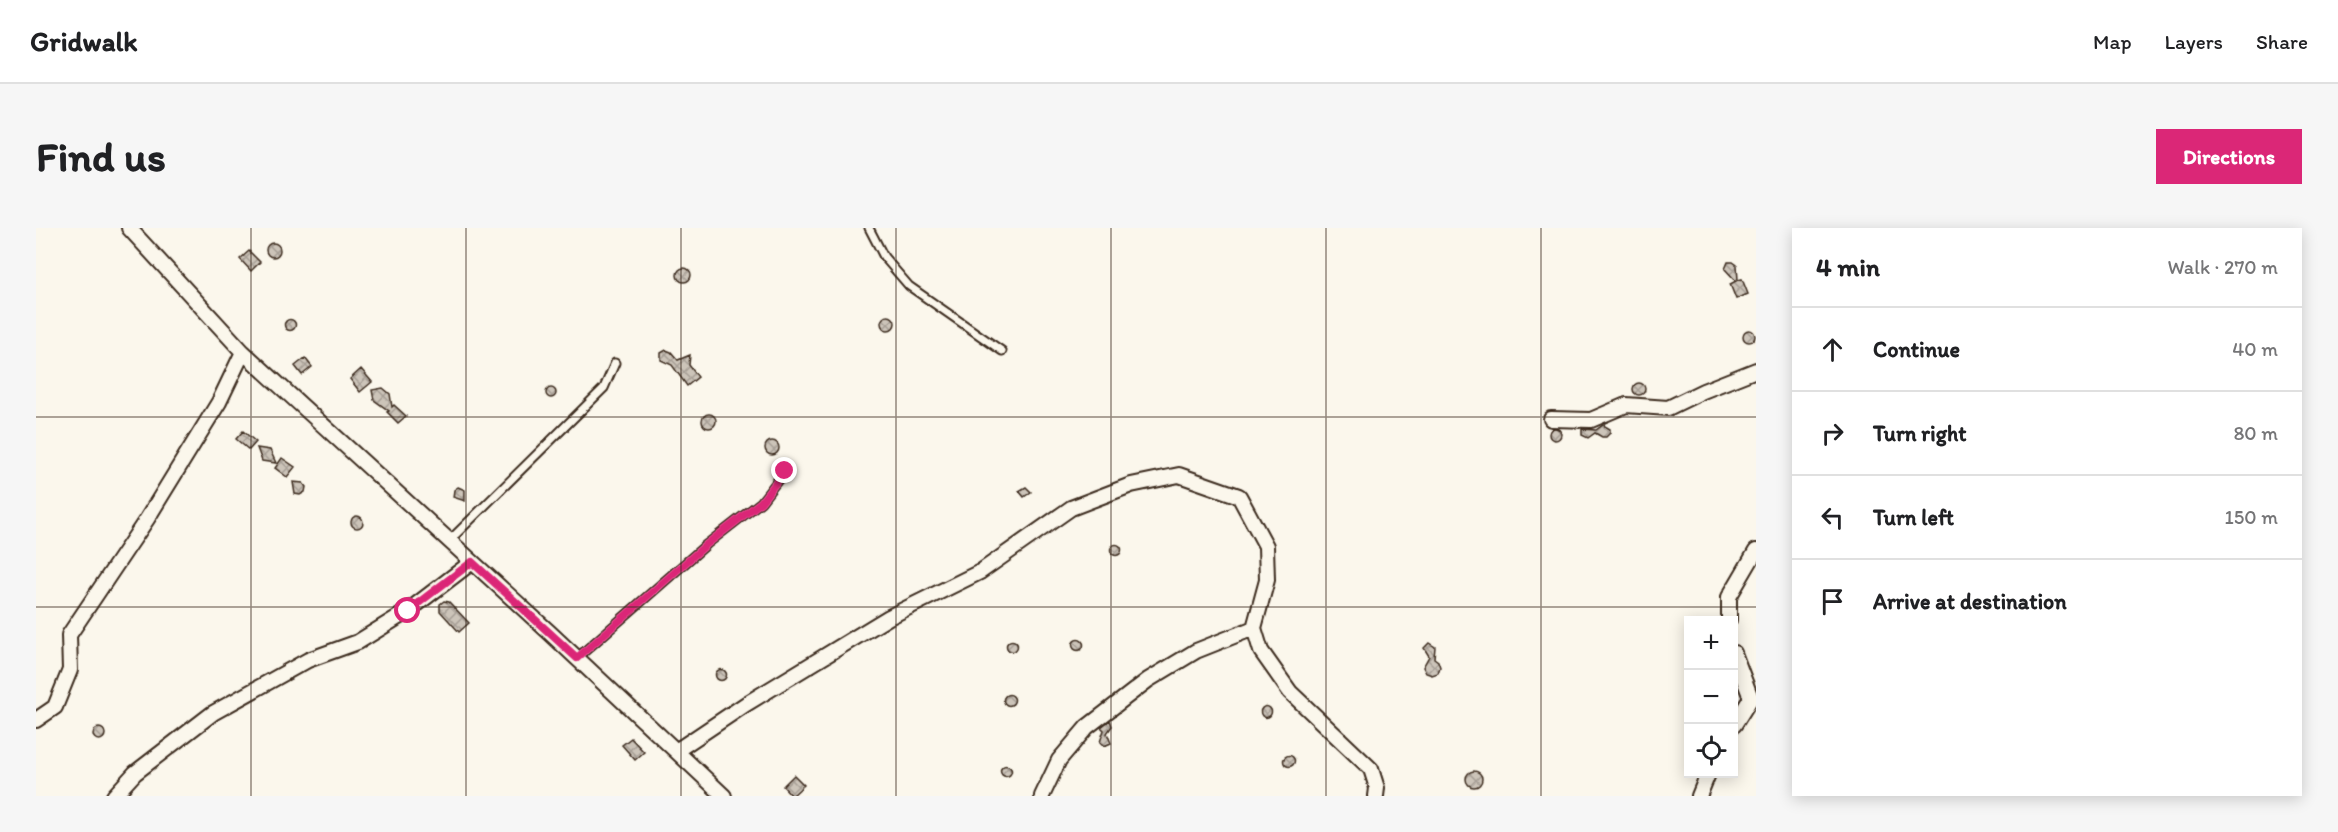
<!DOCTYPE html>
<meta charset="utf-8">
<style>
body{margin:0;font-family:Itim,sans-serif;background:#f6f6f6;color:#202124}
.controls{position:absolute;right:18px;bottom:18px;display:grid;overflow:hidden;border-radius:0px;box-shadow:0 3px 15px #0003}
.controls button{width:54px;height:54px;display:grid;place-items:center;padding:0;border:0;border-bottom:2px solid #e0e0e0;background:#fff;color:#202124;font:30px sans-serif}
.stop{position:absolute;width:18px;height:18px;margin:-14px;border:4px solid #db2777;border-radius:50%;background:#fff}
.stop.end{background:#db2777;border-color:#fff;box-shadow:0 2px 6px #0008}
.list{margin:0;padding:0;list-style:none}
h2{display:flex;justify-content:space-between;align-items:center;height:78px;margin:0;padding:0 24px;font-size:26px}
h2 small{font-size:20px;font-weight:400;color:#757577}
.list li{display:grid;grid-template-columns:39px 1fr auto;gap:18px;align-items:center;box-sizing:border-box;height:84px;padding:0 24px;border-top:2px solid #e0e0e0}
.list b{display:block;font-size:22px;white-space:nowrap}
.list em{font-size:20px;font-style:normal;color:#757577}
.icon{flex:none;width:33px;height:33px;fill:none;stroke:currentColor;stroke-width:2;stroke-linecap:round;stroke-linejoin:round}
.map{position:relative;flex:none;width:1720px;height:568px;overflow:hidden;border-radius:0px}
header{display:flex;align-items:center;gap:36px;box-sizing:border-box;height:84px;padding:0 30px;background:#fff;border-bottom:2px solid #e0e0e0}
header strong{font-size:28px}
nav{display:flex;gap:33px;margin-inline-start:auto;font-size:21px}
.intro{display:flex;align-items:center;justify-content:space-between;box-sizing:border-box;height:144px;padding:0 36px}
h1{margin:0;font-size:42px}
.button{padding:15px 27px;border-radius:0px;background:#db2777;color:#fff;font-size:21px;font-weight:700}
main{display:flex;gap:36px;padding:0 36px}
aside{flex:1;background:#fff;border-radius:0px;box-shadow:0 3px 15px #0003}
.map>svg:first-child{display:block}
.building{fill:url(#building-cross-hatch);stroke:#3b2a1e;stroke-width:1.5}
.lines{fill:none;stroke-linecap:round;stroke-linejoin:round}
.lane-casing{stroke:#3b2a1e;stroke-width:11}
.street-casing{stroke:#3b2a1e;stroke-width:18}
.lane{stroke:#fbf7ec;stroke-width:7}
.street{stroke:#fbf7ec;stroke-width:14}
.route{stroke:#db2777;stroke-width:8}
.grid{fill:none;stroke:#3b2a1e;stroke-width:1.5;stroke-opacity:0.55}
</style>
<header>
<strong>Gridwalk</strong>
<nav><a>Map</a><a>Layers</a><a>Share</a></nav>
</header>
<div class="intro"><h1>Find us</h1><a class="button">Directions</a></div>
<main>
<div class="map">
<svg width="1720" height="568" viewBox="0 0 1720 568">
<defs>
<pattern id="building-cross-hatch" width="8" height="8" patternUnits="userSpaceOnUse" patternTransform="scale(1.5)"><rect width="8" height="8" fill="#ccc4b9"/><path d="M0 0l8 8M0 8l8-8" fill="none" stroke="#a79f96"/></pattern>
</defs>
<rect width="100%" height="100%" fill="#fbf7ec"/>
<filter id="ink" filterUnits="userSpaceOnUse"><feTurbulence type="fractalNoise" baseFrequency=".0167" numOctaves="2"/><feDisplacementMap in="SourceGraphic" scale="12" xChannelSelector="R" yChannelSelector="G"/><feConvolveMatrix kernelMatrix="1 2 1 2 8 2 1 2 1" color-interpolation-filters="sRGB"/></filter>
<g filter="url(#ink)">
<path class="building" d="M230 22a7 7 0 1 1 14 0a7 7 0 1 1-14 0Z
M213 23 224 34 215 43 204 31Z
M1692 34H1697L1701 37 1702 52 1706 51 1712 66 1700 71 1694 56 1700 53 1689 41Z
M641 47a7 7 0 1 1 14 0a7 7 0 1 1-14 0Z
M845 95a7 7 0 1 1 14 0a7 7 0 1 1-14 0Z
M248.5 97a5.5 5.5 0 1 1 11 0a5.5 5.5 0 1 1-11 0Z
M1707 108a6 6 0 1 1 12 0a6 6 0 1 1-12 0Z
M630 122 635 124 642 132 654 127 653 137 662 149 651 158 636 137 625 132V125Z
M269 130 276 139 266 147 259 138Z
M325 141 336 154 324 164 314 151Z
M1597 161a6 6 0 1 1 12 0a6 6 0 1 1-12 0Z
M347 160 354 166 356 179 358 177 370 188 362 195 351 184 353 183 338 172 336 162Z
M510 165a5 5 0 1 1 10 0a5 5 0 1 1-10 0Z
M666 193a7 7 0 1 1 14 0a7 7 0 1 1-14 0Z
M1567 197 1574 201V205L1570 209H1566L1559 205 1552 210 1546 207V201L1560 202Z
M1513 206a6 6 0 1 1 12 0a6 6 0 1 1-12 0Z
M207 203 220 214 213 222 200 211Z
M729 220a7 7 0 1 1 14 0a7 7 0 1 1-14 0Z
M221 220 234 222 240 235 226 233Z
M246 230 259 239 251 249 239 240Z
M257 254 267 255 270 259 269 264 264 267 259 266Z
M422 259 429 262V273L417 269 418 262Z
M990 259 995 264 988 269 983 263Z
M315 294a6 6 0 1 1 12 0a6 6 0 1 1-12 0Z
M1074.5 322a5.5 5.5 0 1 1 11 0a5.5 5.5 0 1 1-11 0Z
M408 373 413 374 433 395 423 404 404 383V376Z
M1036.5 417a5.5 5.5 0 1 1 11 0a5.5 5.5 0 1 1-11 0Z
M970.5 418a5.5 5.5 0 1 1 11 0a5.5 5.5 0 1 1-11 0Z
M1393 415 1399 419 1398 430 1402 433 1404 439 1402 445 1396 447 1390 445 1387 439 1393 428 1388 420Z
M679.5 447a5.5 5.5 0 1 1 11 0a5.5 5.5 0 1 1-11 0Z
M967.5 472a5.5 5.5 0 1 1 11 0a5.5 5.5 0 1 1-11 0Z
M1224.5 484a5.5 5.5 0 1 1 11 0a5.5 5.5 0 1 1-11 0Z
M1074 492 1076 498 1071 505 1075 515 1068 518 1064 514 1068 502 1065 499Z
M57 506a6 6 0 1 1 12 0a6 6 0 1 1-12 0Z
M595 510 608 524 599 532 586 517Z
M1247.5 533a5.5 5.5 0 1 1 11 0a5.5 5.5 0 1 1-11 0Z
M964.5 543a5.5 5.5 0 1 1 11 0a5.5 5.5 0 1 1-11 0Z
M1430 551a8 8 0 1 1 16 0a8 8 0 1 1-16 0Z
M758 547 768 557 756 568 747 558Z"/>
<g class="lines">
<defs>
<path id="lane" d="M833 0 848 29 873 58 966 123
M413 313 568 160 579 135
M541 430 671 316 725 274 749 243"/>
<path id="street" d="M93 0 207 124 513 404 688 568
M1515 191 1555 192 1590 177 1632 180 1667 163 1720 142
M1693 392V369L1720 323
M1698 425 1715 470 1698 497
M0 492 19 479 34 442 33 407 111 291 183 174 207 124
M640 523 710 476 853 389 944 344 1035 280 1095 257 1143 247 1203 268 1230 318 1231 352 1218 400 1225 423 1254 464 1335 541 1341 560 1340 568
M78 568 99 545 177 485 272 432 322 414 372 383 436 334
M1006 568 1023 532 1051 499 1112 452 1160 423 1218 400
M1663 568 1672 546"/>
</defs>
<use href="#lane" class="lane-casing"/>
<use href="#street" class="street-casing"/>
<use href="#lane" class="lane"/>
<use href="#street" class="street"/>
</g>
</g>
<g class="lines" filter="url(#ink)">
<path class="route" d="M372 383 436 334 541 430 671 316 725 274 749 243"/>
</g>
<path class="grid" d="M215 0V568M430 0V568M645 0V568M860 0V568M1075 0V568M1290 0V568M1505 0V568M0 189H1720M0 379H1720"/>
</svg>
<div class="controls">
<button>+</button>
<button>−</button>
<button><svg class="icon" aria-label="locate" viewBox="0 0 24 24"><circle cx="12" cy="12" r="6"/><path d="M12 2v4M12 18v4M2 12h4M18 12h4"/></svg></button>
</div>
<div class="stop" style="left:372px;top:383px"></div>
<div class="stop end" style="left:749px;top:243px"></div>
</div>
<aside>
<h2>4 min<small>Walk · 270 m</small></h2>
<ul class="list">
<li><svg class="icon" aria-label="ahead" viewBox="0 0 24 24"><path d="M12 20V5M6 11l6-6 6 6"/></svg><div><b>Continue</b></div><em>40 m</em></li>
<li><svg class="icon" aria-label="right" viewBox="0 0 24 24"><path d="M7 20v-9h11M14 6l5 5-5 5"/></svg><div><b>Turn right</b></div><em>80 m</em></li>
<li><svg class="icon" aria-label="left" viewBox="0 0 24 24"><path d="M17 20v-9H6M10 6l-5 5 5 5"/></svg><div><b>Turn left</b></div><em>150 m</em></li>
<li><svg class="icon" aria-label="arrive" viewBox="0 0 24 24"><path d="M6 21V4h12l-3 4 3 4H6"/></svg><div><b>Arrive at destination</b></div></li>
</ul>
</aside>
</main>
